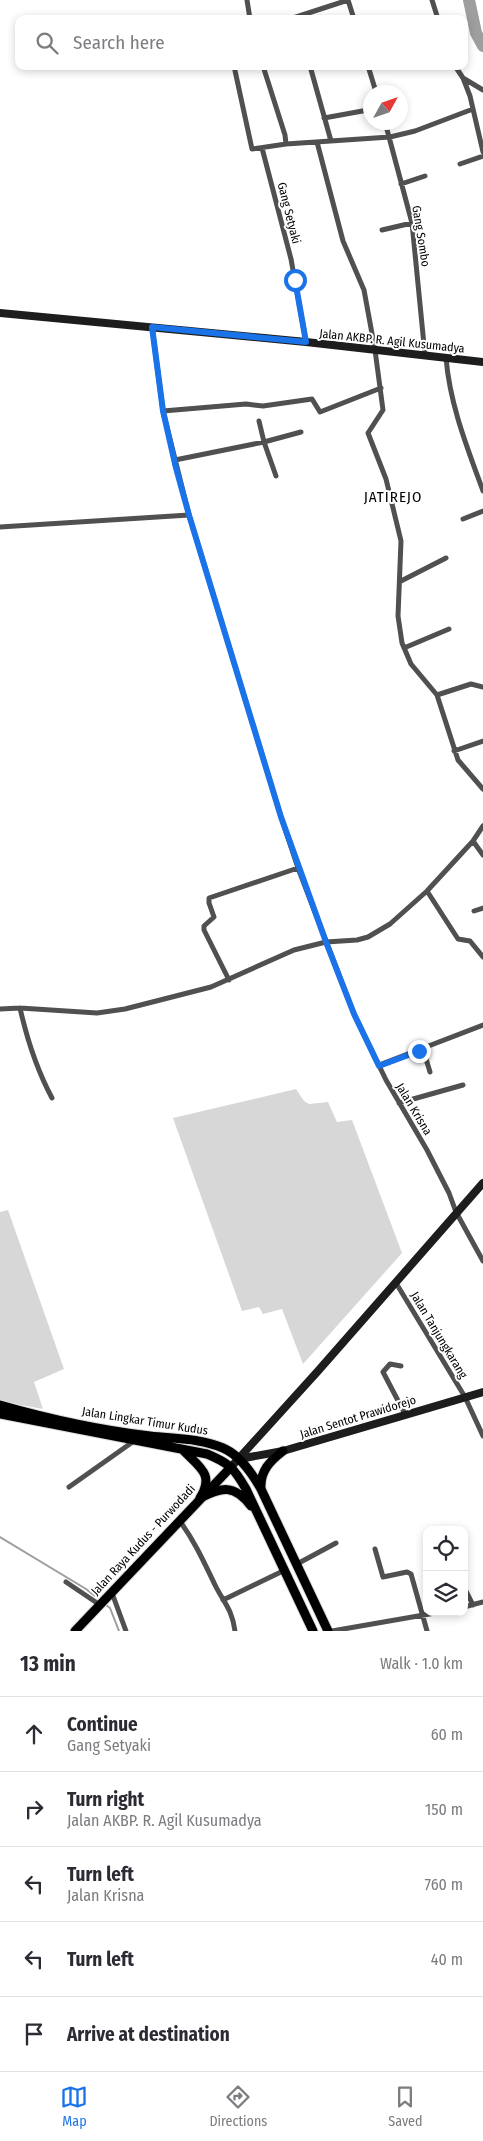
<!DOCTYPE html>
<meta charset="utf-8">
<style>
body{margin:0;font-family:"Fira Sans Condensed",sans-serif;background:#f7f7f7;color:#2b2b33}
.controls{position:absolute;right:15px;bottom:15px;display:grid;overflow:hidden;border-radius:10px;box-shadow:0 2px 8px #0003}
.controls button{width:45px;height:45px;display:grid;place-items:center;padding:0;border:0;border-bottom:1px solid #e1e1e2;background:#fff;color:#2b2b33;font:25px sans-serif}
.compass{position:absolute;left:363px;top:85px;width:45px;height:45px;border-radius:50%;background:#fff;box-shadow:0 2px 8px #0003;rotate:50deg}
.stop{position:absolute;width:15px;height:15px;margin:-11px;border:4px solid #1a73e8;border-radius:50%;background:#fff}
.stop.end{background:#1a73e8;border-color:#fff;box-shadow:0 1px 5px #0008}
.list{margin:0;padding:0;list-style:none}
h2{display:flex;justify-content:space-between;align-items:center;height:65px;margin:0;padding:0 20px;font-size:21px}
h2 small{font-size:16px;font-weight:400;color:#7c7c81}
.list li{display:grid;grid-template-columns:32px 1fr auto;gap:15px;align-items:center;box-sizing:border-box;height:75px;padding:0 20px;border-top:1px solid #e1e1e2}
.list b{display:block;font-size:19px;white-space:nowrap}
.list p{margin:0;font-size:16px;white-space:nowrap;color:#7c7c81}
.list em{font-size:16px;font-style:normal;color:#7c7c81}
.icon{flex:none;width:28px;height:28px;fill:none;stroke:currentColor;stroke-width:2;stroke-linecap:round;stroke-linejoin:round}
.map{position:relative;flex:none;width:483px;height:1631px;overflow:hidden}
.search{position:absolute;background:#fff;box-shadow:0 2px 8px #0003;left:15px;right:15px;top:15px;height:55px;display:flex;align-items:center;gap:12px;box-sizing:border-box;padding:0 18px;border-radius:10px;color:#7c7c81;font-size:19px}
.sheet{height:440px;background:#fff}
nav{display:flex;justify-content:space-around;align-items:center;box-sizing:border-box;height:70px;border-top:1px solid #e1e1e2;background:#fff;font-size:14px;color:#7c7c81}
nav a{display:grid;justify-items:center;gap:2px}
nav .on{color:#1a73e8}
.map>svg:first-child{display:block}
.green{fill:#d7d7d7}
.lines{fill:none;stroke-linecap:round;stroke-linejoin:round}
.stream{stroke:#9e9e9e;stroke-width:2}
.river{stroke:#9e9e9e;stroke-width:12}
.primary-casing{stroke:#dbdbdb;stroke-width:11}
.trunk-casing{stroke:#dbdbdb;stroke-width:11}
.minor{stroke:#505050;stroke-width:5}
.secondary{stroke:#1d1d1d;stroke-width:8}
.primary{stroke:#000;stroke-width:9}
.trunk{stroke:#000;stroke-width:9}
.route{stroke:#1a73e8;stroke-width:6}
.labels{text-anchor:middle;stroke-width:4;stroke-linejoin:round;paint-order:stroke}
.street-label{font-size:12px;fill:#000;stroke:#fff}
.quarter-label{font-size:15px;letter-spacing:1px;fill:#000;stroke:#fff}
</style>
<div class="map">
<svg width="483" height="1631" viewBox="0 0 483 1631">
<rect width="100%" height="100%" fill="#fff"/>
<path class="green" d="M296 1089 304 1101 309 1104 328 1102 337 1122 352 1120 402 1253 303 1364 282 1309 263 1314 259 1307 242 1311 173 1118Z
M8 1210 64 1369 34 1382 43 1409 0 1401V1212Z"/>
<g class="lines">
<path class="stream" d="M0 1537 86 1589 100 1600
M106 1605 110 1608 119 1631"/>
<path class="river" d="M469 0 476 33 483 46"/>
<defs>
<path id="primary" d="M75 1631 231 1467"/>
<path id="trunk" d="M0 1405C49 1419 100 1430 150 1436 174 1439 200 1438 223 1448 240 1455 252 1473 261 1489L328 1631
M0 1414 207 1454C229 1463 234 1468 246 1489L313 1631
M183 1450C199 1467 215 1474 200 1498
M261 1488C260 1471 270 1461 283 1451
M200 1498C222 1487 234 1484 251 1506"/>
</defs>
<use href="#primary" class="primary-casing"/>
<use href="#trunk" class="trunk-casing"/>
<path class="minor" d="M247 0 250 19
M348 0 354 19
M432 0 438 19
M290 19 348 0
M234 66 252 149 286 144 285 135 263 66
M310 66 331 141
M368 66 376 92
M455 66 463 78 483 90
M463 78 470 96 483 152
M324 118 368 110
M385 122 412 223 425 355
M317 142 343 241 364 290 375 350 383 410 368 433 386 479 401 541 398 616 402 643 411 664 437 695 458 760 483 789
M286 144 390 137 415 131 473 109
M262 148 291 259 306 342
M460 164 483 156
M401 184 425 176
M382 230 412 223
M152 327 163 411 189 515 281 817 298 868 354 1014 386 1080 427 1150 449 1193 456 1212 483 1261
M446 358C450 405 467 447 483 491
M163 411 246 404 263 406 312 399 320 412 381 388
M259 421 264 442 276 476
M175 460 264 442 301 432
M463 519 483 511
M0 527 189 515
M401 581 446 558
M404 648 449 629
M437 695 471 684 483 687
M454 751 483 741
M473 841 483 855
M427 891 458 939 470 941 483 957
M474 911 483 908
M229 980 204 930V926L214 917 209 903V898L298 868
M20 1008C27 1039 37 1070 52 1098
M0 1009 20 1008 97 1013 125 1009 211 987 294 950 326 942 357 940 368 937 390 924 427 891 473 841 483 826
M423 1049 430 1072
M379 1065 483 1025
M399 1103 463 1085
M396 1283 465 1397 483 1436
M401 1366 390 1364 383 1372 405 1414
M69 1487 134 1441
M179 1520C194 1540 204 1562 215 1585 224 1603 232 1609 235 1631
M375 1549 383 1577 407 1572 411 1574 427 1631
M297 1564 336 1543
M66 1582 100 1605
M464 1587 473 1605
M112 1593 126 1631
M223 1600 285 1570
M464 1607 483 1602
M332 1631 441 1612"/>
<path class="secondary" d="M0 313 306 342 483 362
M239 1459 283 1451 483 1392
M231 1467 318 1371 483 1183"/>
<use href="#primary" class="primary"/>
<use href="#trunk" class="trunk"/>
</g>
<g class="lines">
<path class="route" d="M295 280 306 342 152 327 163 411 176 468 189 515 281 817 326 942 354 1014 379 1066 419 1051"/>
</g>
<g class="labels">
<g class="street-label">
<text transform="translate(289 213) rotate(76)" y="4">Gang Setyaki</text>
<text transform="translate(421 236) rotate(81)" y="4">Gang Sombo</text>
<text transform="translate(392 341) rotate(6)" y="4">Jalan AKBP. R. Agil Kusumadya</text>
<text transform="translate(414 1109) rotate(59)" y="4">Jalan Krisna</text>
<text transform="translate(439 1335) rotate(59)" y="4">Jalan Tanjungkarang</text>
<text transform="translate(358 1417) rotate(-17)" y="4">Jalan Sentot Prawidorejo</text>
<text transform="translate(145 1421) rotate(9)" y="4">Jalan Lingkar Timur Kudus</text>
<text transform="translate(143 1540) rotate(-47)" y="4">Jalan Raya Kudus - Purwodadi</text>
</g>
<g class="quarter-label">
<text x="393" y="502">JATIREJO</text>
</g>
</g>
</svg>
<div class="controls">
<button><svg class="icon" aria-label="locate" viewBox="0 0 24 24"><circle cx="12" cy="12" r="6"/><path d="M12 2v4M12 18v4M2 12h4M18 12h4"/></svg></button>
<button><svg class="icon" aria-label="layers" viewBox="0 0 24 24"><path d="M12 4l9 5-9 5-9-5zM3 14l9 5 9-5"/></svg></button>
</div>
<svg class="compass" viewBox="-18 -18 36 36"><path d="M0-13l5 13h-10z" fill="#e53935"/><path d="M0 13l5-13h-10z" fill="#7c7c81"/></svg>
<div class="stop" style="left:295px;top:280px"></div>
<div class="stop end" style="left:419px;top:1051px"></div>
<div class="search"><svg class="icon" aria-label="search" viewBox="0 0 24 24"><circle cx="10" cy="10" r="6"/><path d="M15 15l6 6"/></svg>Search here</div>
</div>
<section class="sheet">
<h2>13 min<small>Walk · 1.0 km</small></h2>
<ul class="list">
<li><svg class="icon" aria-label="ahead" viewBox="0 0 24 24"><path d="M12 20V5M6 11l6-6 6 6"/></svg><div><b>Continue</b><p>Gang Setyaki</p></div><em>60 m</em></li>
<li><svg class="icon" aria-label="right" viewBox="0 0 24 24"><path d="M7 20v-9h11M14 6l5 5-5 5"/></svg><div><b>Turn right</b><p>Jalan AKBP. R. Agil Kusumadya</p></div><em>150 m</em></li>
<li><svg class="icon" aria-label="left" viewBox="0 0 24 24"><path d="M17 20v-9H6M10 6l-5 5 5 5"/></svg><div><b>Turn left</b><p>Jalan Krisna</p></div><em>760 m</em></li>
<li><svg class="icon" aria-label="left" viewBox="0 0 24 24"><path d="M17 20v-9H6M10 6l-5 5 5 5"/></svg><div><b>Turn left</b></div><em>40 m</em></li>
<li><svg class="icon" aria-label="arrive" viewBox="0 0 24 24"><path d="M6 21V4h12l-3 4 3 4H6"/></svg><div><b>Arrive at destination</b></div></li>
</ul>
</section>
<nav>
<a class="on"><svg class="icon" aria-label="map" viewBox="0 0 24 24"><path d="M3 6l6-2 6 2 6-2v14l-6 2-6-2-6 2zM9 4v14M15 6v14"/></svg>Map</a>
<a><svg class="icon" aria-label="directions" viewBox="0 0 24 24"><path d="M12 3l9 9-9 9-9-9zM9 14v-3h6M13 9l2 2-2 2"/></svg>Directions</a>
<a><svg class="icon" aria-label="saved" viewBox="0 0 24 24"><path d="M7 4h10v16l-5-4-5 4z"/></svg>Saved</a>
</nav>
